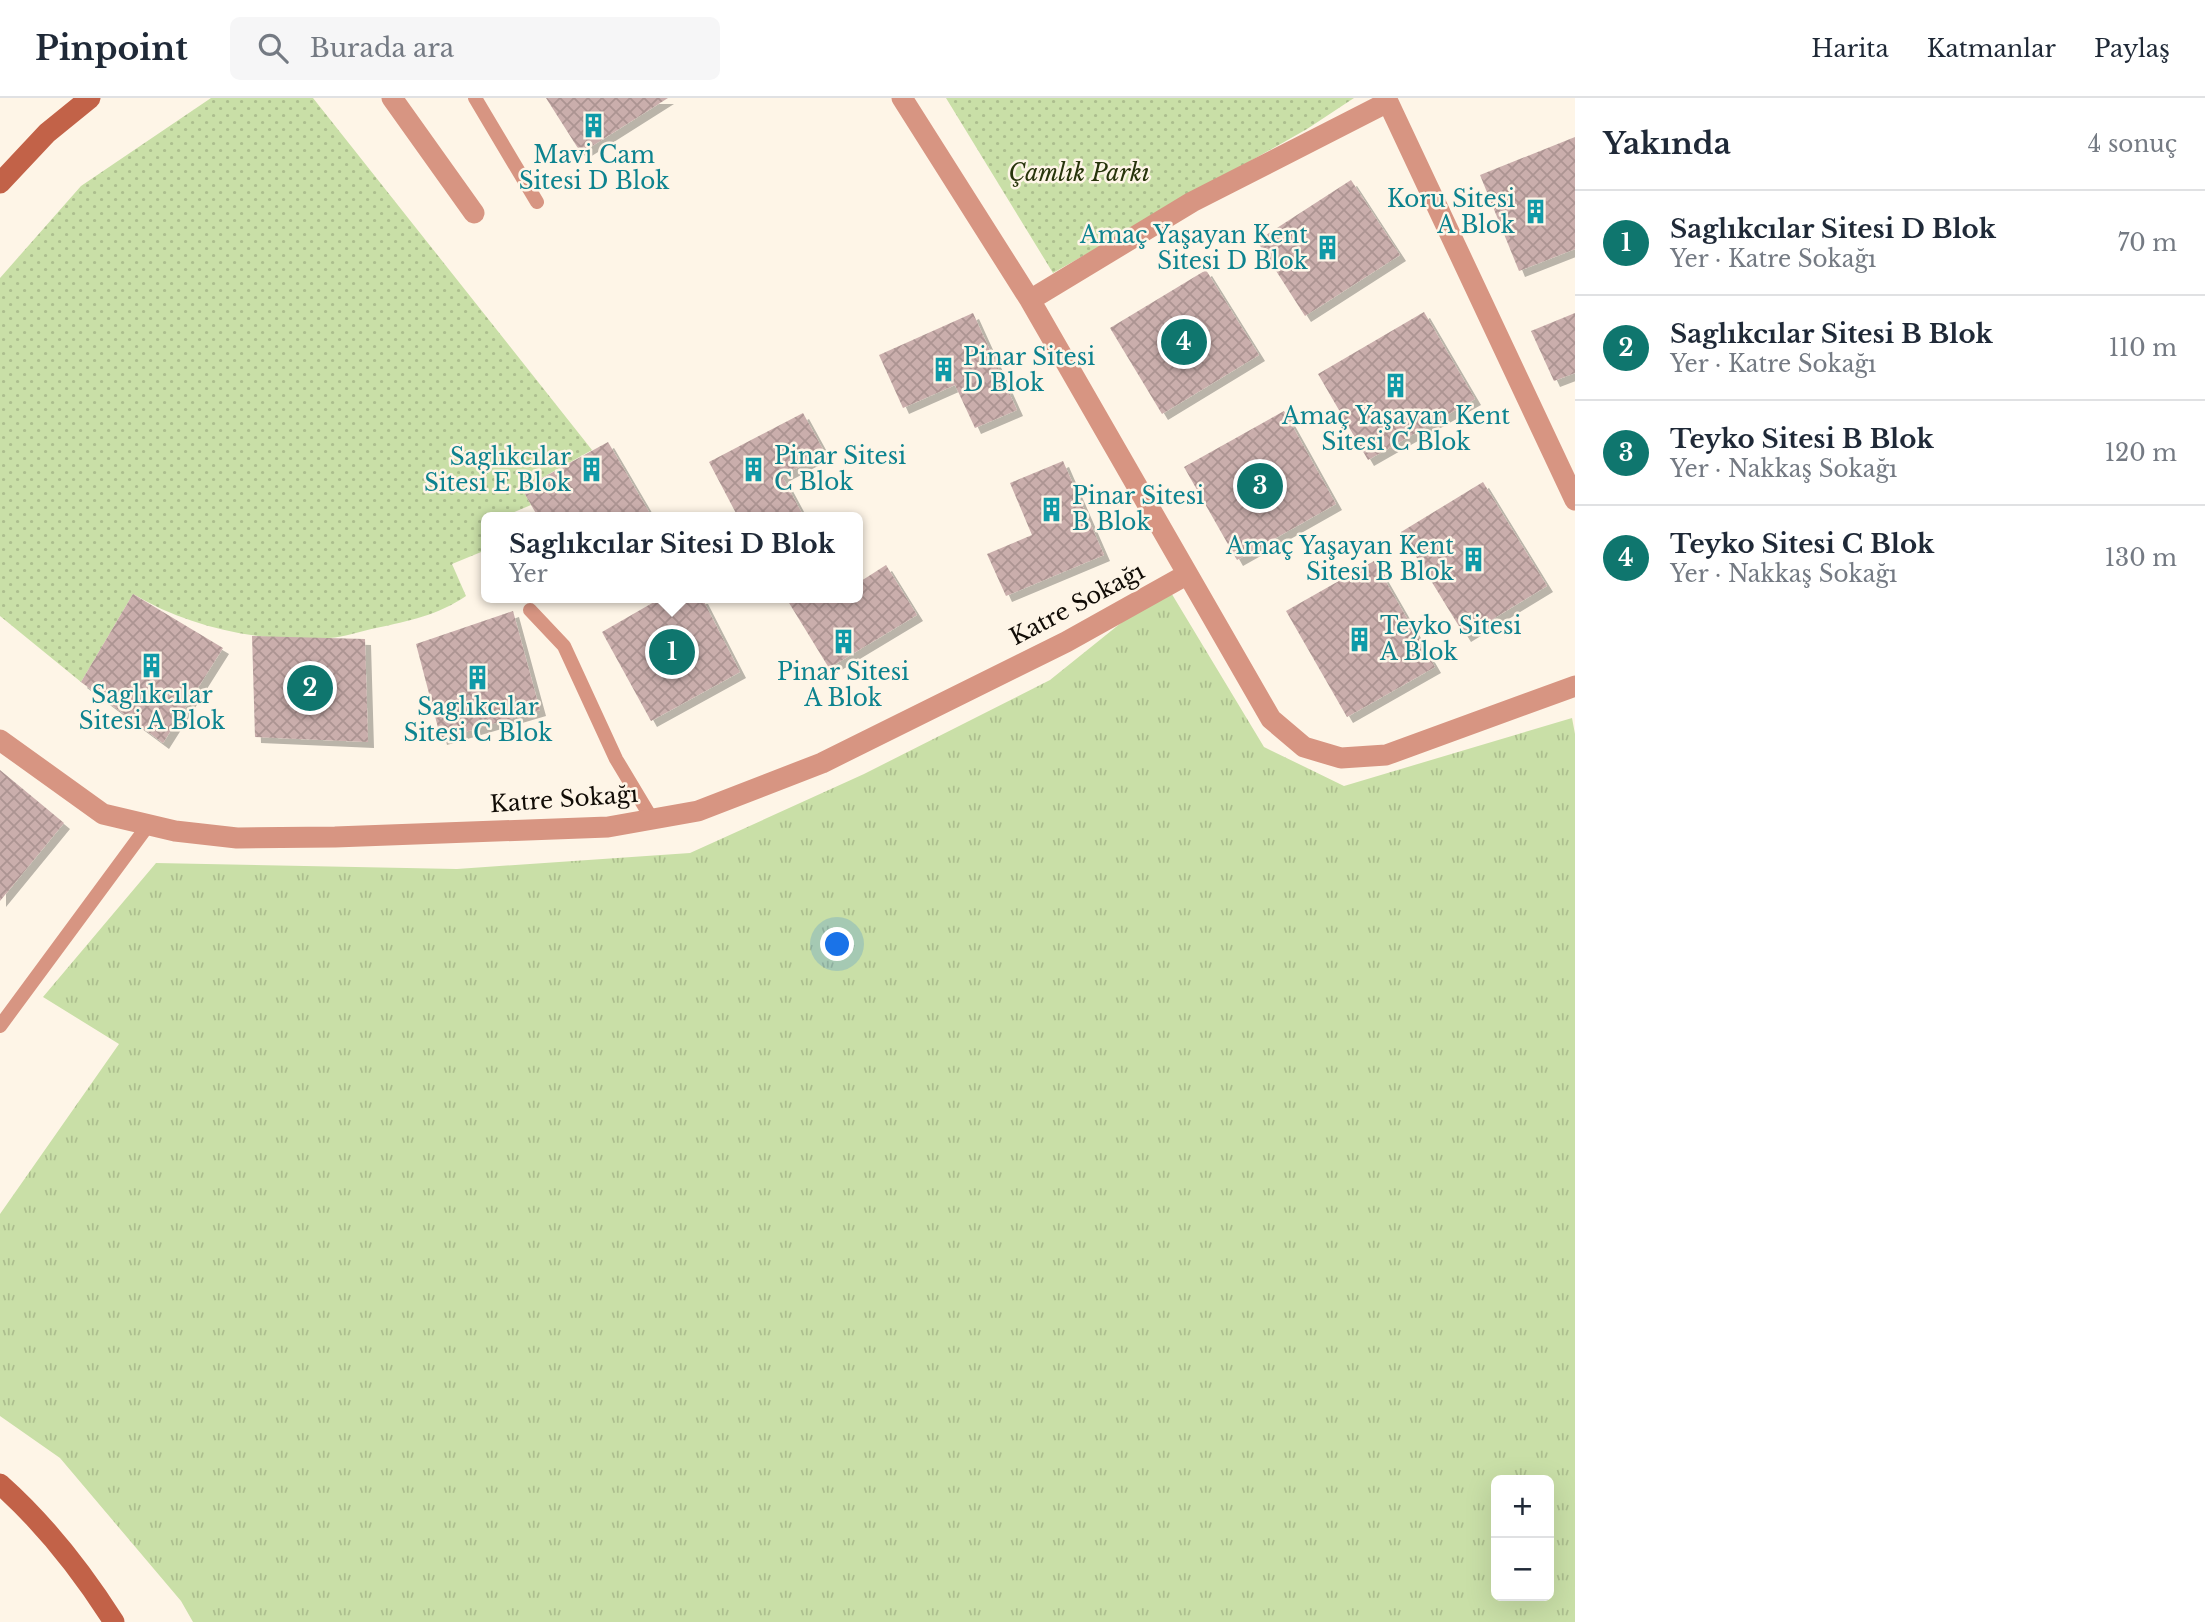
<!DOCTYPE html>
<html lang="tr">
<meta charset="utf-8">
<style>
body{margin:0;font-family:"Libre Baskerville",serif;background:#f6f6f7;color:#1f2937}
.controls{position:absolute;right:21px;bottom:21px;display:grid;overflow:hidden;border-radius:10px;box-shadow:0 7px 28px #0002}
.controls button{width:63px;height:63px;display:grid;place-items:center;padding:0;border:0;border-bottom:2px solid #e0e1e3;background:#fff;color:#1f2937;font:35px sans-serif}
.you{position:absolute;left:838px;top:847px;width:24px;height:24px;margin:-18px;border:5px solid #fff;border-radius:50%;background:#1a73e8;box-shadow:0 0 0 10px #1a73e833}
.badge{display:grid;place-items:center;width:46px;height:46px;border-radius:50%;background:#0f766e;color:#fff;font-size:23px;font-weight:700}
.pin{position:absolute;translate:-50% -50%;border:4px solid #fff;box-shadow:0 2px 7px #0006}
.popup{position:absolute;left:481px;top:414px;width:382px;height:91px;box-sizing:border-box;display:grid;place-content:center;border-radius:10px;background:#fff;filter:drop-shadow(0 2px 5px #0005);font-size:23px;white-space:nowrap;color:#747a83}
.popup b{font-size:26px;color:#1f2937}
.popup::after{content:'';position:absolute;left:50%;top:100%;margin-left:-14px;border:14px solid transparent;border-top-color:#fff}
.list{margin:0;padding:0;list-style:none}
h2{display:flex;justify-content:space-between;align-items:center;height:91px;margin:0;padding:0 28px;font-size:30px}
h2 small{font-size:23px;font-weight:400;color:#747a83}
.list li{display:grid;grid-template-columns:46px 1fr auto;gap:21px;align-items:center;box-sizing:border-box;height:105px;padding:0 28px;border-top:2px solid #e0e1e3}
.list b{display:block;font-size:26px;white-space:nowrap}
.list p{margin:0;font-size:23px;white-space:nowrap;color:#747a83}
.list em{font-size:23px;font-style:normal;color:#747a83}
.icon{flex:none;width:38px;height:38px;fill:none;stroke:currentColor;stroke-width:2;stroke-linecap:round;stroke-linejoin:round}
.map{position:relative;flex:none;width:1575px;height:1524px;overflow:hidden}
header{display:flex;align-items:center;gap:42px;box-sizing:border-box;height:98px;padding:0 35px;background:#fff;border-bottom:2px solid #e0e1e3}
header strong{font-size:33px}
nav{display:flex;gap:38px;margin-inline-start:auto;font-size:24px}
.search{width:490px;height:63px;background:#f6f6f7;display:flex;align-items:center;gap:18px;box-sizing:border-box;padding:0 24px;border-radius:10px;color:#747a83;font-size:26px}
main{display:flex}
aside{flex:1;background:#fff}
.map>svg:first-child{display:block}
.grass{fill:url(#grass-tufts);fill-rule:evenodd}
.park{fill:url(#park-dots)}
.building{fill:url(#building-cross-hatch);filter:url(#shadow)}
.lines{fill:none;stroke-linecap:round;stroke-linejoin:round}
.lane{stroke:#d79582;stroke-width:14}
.street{stroke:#d79582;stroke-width:21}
.secondary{stroke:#c26248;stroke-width:21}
.labels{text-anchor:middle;stroke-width:5;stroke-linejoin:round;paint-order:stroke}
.culture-label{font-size:23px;fill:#0d838f;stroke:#fef5e7}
.park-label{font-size:23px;font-style:italic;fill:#27340b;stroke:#fef5e7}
.street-label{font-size:23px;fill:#110c06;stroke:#fef5e7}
</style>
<header>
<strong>Pinpoint</strong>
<div class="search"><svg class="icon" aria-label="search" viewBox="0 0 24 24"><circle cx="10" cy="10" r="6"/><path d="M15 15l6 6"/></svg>Burada ara</div>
<nav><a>Harita</a><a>Katmanlar</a><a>Paylaş</a></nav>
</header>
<main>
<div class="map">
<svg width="1575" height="1524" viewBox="0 0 1575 1524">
<defs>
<pattern id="grass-tufts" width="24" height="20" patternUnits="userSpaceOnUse" patternTransform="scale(1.75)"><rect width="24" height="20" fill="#c9dfa7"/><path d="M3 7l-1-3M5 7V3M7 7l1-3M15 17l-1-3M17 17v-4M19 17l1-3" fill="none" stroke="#acbe8e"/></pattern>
<pattern id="park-dots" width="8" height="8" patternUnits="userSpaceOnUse" patternTransform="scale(1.75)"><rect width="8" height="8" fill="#c9dfa7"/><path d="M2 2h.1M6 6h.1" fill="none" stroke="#acbe8e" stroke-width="1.8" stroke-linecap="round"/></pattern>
<pattern id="building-cross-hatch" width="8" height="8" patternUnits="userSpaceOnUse" patternTransform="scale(1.75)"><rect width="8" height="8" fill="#caaeac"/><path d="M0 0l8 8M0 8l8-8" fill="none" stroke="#ac9492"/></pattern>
<filter id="shadow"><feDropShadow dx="6" dy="6" stdDeviation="0" flood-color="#0004"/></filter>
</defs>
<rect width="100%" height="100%" fill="#fef5e7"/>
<path class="grass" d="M1167 488 1264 649 1344 688 1572 620 1575 636V1524H193L181 1503 60 1360 0 1318V1116L119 946 43 899 156 765 457 771 690 755 864 676 1050 582ZM1496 1382H1549V1498H1496Z"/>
<path class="park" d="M211 0H313L592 352 522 391 531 407 512 415V419H486V452L452 466 466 498C438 517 409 523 376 530 361 533 345 539 329 540 262 545 190 530 133 496L81 584 0 518V180L81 88Z
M946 0H1354L1307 31 1053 175Z"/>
<path class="building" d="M546 0H668L581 55Z
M1575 39V151L1519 173 1480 77Z
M1351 82 1400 157 1305 218 1257 143Z
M1206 172 1259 257 1162 316 1110 230Z
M1424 214 1475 301 1368 362 1318 276Z
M973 215 1017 312 975 330 955 287 903 310 879 257Z
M1575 215V275L1554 283 1531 233Z
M1284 313 1336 406 1237 462 1184 369Z
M803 315 825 355 782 378 804 419H738L709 364Z
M608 344 652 419H538L522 391Z
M1063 363 1104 457 1006 498 987 456 1032 437 1010 385Z
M1483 384 1547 488 1465 538 1401 434Z
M1374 463 1435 569 1347 619 1286 513Z
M886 467 917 517 829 570 786 500H858V485Z
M133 496 223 550 163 645 81 584Z
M661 500H702L740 574 651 623 602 534Z
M513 513 540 612 441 641 416 546Z
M252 538 365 541 368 644 255 639Z
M0 672 64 725 0 803Z"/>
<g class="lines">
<path class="lane" d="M475 0 537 104
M530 512 564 548 616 661 652 721
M0 928 149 726"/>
<path class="street" d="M392 0 474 115
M902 0 1030 202 1271 621 1304 649 1341 660 1386 657 1575 588
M1030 202 1192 104 1388 4 1575 402
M0 642 103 716 175 733 237 740 335 739 608 729 698 713 822 665 1066 544 1186 477"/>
<path class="secondary" d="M0 85 47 35 90 0
M0 1386C46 1427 81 1472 114 1524"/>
</g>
<defs>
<symbol id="building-bare" viewBox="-9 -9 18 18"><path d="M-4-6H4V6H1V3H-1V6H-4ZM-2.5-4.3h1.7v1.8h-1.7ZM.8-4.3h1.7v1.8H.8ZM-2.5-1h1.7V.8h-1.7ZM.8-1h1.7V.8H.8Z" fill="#0f9aa8" stroke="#fef5e7" stroke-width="2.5" paint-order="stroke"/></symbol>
</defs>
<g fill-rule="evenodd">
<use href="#building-bare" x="576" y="10" width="35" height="35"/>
<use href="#building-bare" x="1518" y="96" width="35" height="35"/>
<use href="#building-bare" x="1310" y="132" width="35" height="35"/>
<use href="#building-bare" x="926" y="254" width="35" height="35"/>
<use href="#building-bare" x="1378" y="270" width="35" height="35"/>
<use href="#building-bare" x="736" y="354" width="35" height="35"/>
<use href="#building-bare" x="574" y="354" width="35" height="35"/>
<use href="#building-bare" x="1034" y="394" width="35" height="35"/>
<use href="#building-bare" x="1456" y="444" width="35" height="35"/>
<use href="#building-bare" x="1342" y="524" width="35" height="35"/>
<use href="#building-bare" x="826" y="526" width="35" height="35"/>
<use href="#building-bare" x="134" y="550" width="35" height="35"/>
<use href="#building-bare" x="460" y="562" width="35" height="35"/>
</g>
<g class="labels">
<g class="culture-label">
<text x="594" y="65">Mavi Cam<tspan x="594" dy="26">Sitesi D Blok</tspan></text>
<text x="1515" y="109" text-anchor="end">Koru Sitesi<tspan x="1515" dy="26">A Blok</tspan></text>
<text x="1308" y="145" text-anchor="end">Amaç Yaşayan Kent<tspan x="1308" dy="26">Sitesi D Blok</tspan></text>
<text x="963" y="267" text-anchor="start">Pinar Sitesi<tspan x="963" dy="26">D Blok</tspan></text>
<text x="1396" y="326">Amaç Yaşayan Kent<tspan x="1396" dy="26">Sitesi C Blok</tspan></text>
<text x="774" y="366" text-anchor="start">Pinar Sitesi<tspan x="774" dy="26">C Blok</tspan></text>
<text x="571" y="367" text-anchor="end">Saglıkcılar<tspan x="571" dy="26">Sitesi E Blok</tspan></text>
<text x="1072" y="406" text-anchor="start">Pinar Sitesi<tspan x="1072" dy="26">B Blok</tspan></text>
<text x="1454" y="456" text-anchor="end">Amaç Yaşayan Kent<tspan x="1454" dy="26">Sitesi B Blok</tspan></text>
<text x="1380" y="536" text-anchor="start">Teyko Sitesi<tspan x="1380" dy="26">A Blok</tspan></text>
<text x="843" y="582">Pinar Sitesi<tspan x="843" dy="26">A Blok</tspan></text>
<text x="152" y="605">Saglıkcılar<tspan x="152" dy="26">Sitesi A Blok</tspan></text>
<text x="478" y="617">Saglıkcılar<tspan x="478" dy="26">Sitesi C Blok</tspan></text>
</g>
<g class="park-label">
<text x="1079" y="83">Çamlık Parkı</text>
</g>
<g class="street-label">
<text transform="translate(1077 506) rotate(-28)" y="8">Katre Sokağı</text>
<text transform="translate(564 701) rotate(-4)" y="8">Katre Sokağı</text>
</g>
</g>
</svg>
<div class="controls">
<button>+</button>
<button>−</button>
</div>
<div class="you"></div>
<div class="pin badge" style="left:672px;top:554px">1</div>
<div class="popup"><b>Saglıkcılar Sitesi D Blok</b>Yer</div>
<div class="pin badge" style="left:310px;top:590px">2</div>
<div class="pin badge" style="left:1260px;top:388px">3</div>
<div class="pin badge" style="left:1184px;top:244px">4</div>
</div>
<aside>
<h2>Yakında<small>4 sonuç</small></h2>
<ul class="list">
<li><span class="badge">1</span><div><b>Saglıkcılar Sitesi D Blok</b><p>Yer · Katre Sokağı</p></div><em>70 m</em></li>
<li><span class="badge">2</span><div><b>Saglıkcılar Sitesi B Blok</b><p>Yer · Katre Sokağı</p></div><em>110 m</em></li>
<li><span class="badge">3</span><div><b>Teyko Sitesi B Blok</b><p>Yer · Nakkaş Sokağı</p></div><em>120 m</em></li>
<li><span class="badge">4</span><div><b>Teyko Sitesi C Blok</b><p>Yer · Nakkaş Sokağı</p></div><em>130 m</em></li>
</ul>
</aside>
</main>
